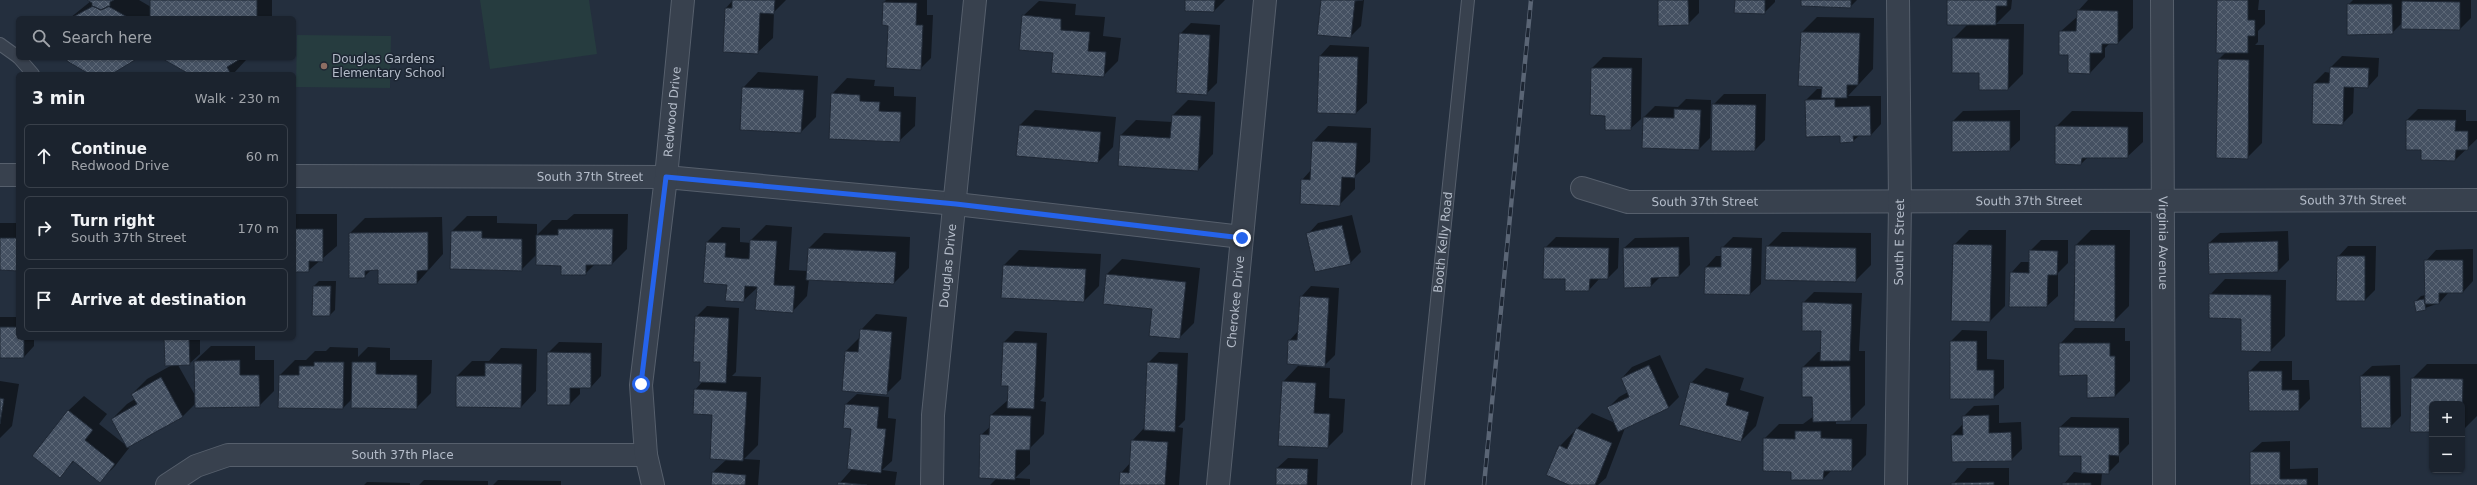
<!DOCTYPE html>
<meta charset="utf-8">
<style>
body{margin:0;font-family:"DejaVu Sans",sans-serif;background:#242b36;color:#f1f3f6}
.controls{position:absolute;right:12px;bottom:12px;display:grid;overflow:hidden;border-radius:6px;box-shadow:0 1px 3px #0004}
.controls button{width:36px;height:36px;display:grid;place-items:center;padding:0;border:0;border-bottom:1px solid #39404a;background:#1b232e;color:#f1f3f6;font:20px sans-serif}
.stop{position:absolute;width:12px;height:12px;margin:-9px;border:3px solid #2563eb;border-radius:50%;background:#fff}
.stop.end{background:#2563eb;border-color:#fff;box-shadow:0 1px 4px #0008}
.list{margin:0;padding:0;list-style:none}
h2{display:flex;justify-content:space-between;align-items:center;height:52px;margin:0;padding:0 16px;font-size:17px}
h2 small{font-size:13px;font-weight:400;color:#a0a4aa}
.list li{display:grid;grid-template-columns:26px 1fr auto;gap:12px;align-items:center;box-sizing:border-box;height:64px;margin:0 8px 8px;padding:0 8px;border:1px solid #39404a;border-radius:6px}
.list b{display:block;font-size:15px;white-space:nowrap}
.list p{margin:0;font-size:13px;white-space:nowrap;color:#a0a4aa}
.list em{font-size:13px;font-style:normal;color:#a0a4aa}
.icon{flex:none;width:22px;height:22px;fill:none;stroke:currentColor;stroke-width:2;stroke-linecap:round;stroke-linejoin:round}
.map{position:relative;flex:none;width:2477px;height:485px;overflow:hidden}
.search{position:absolute;background:#1b232e;box-shadow:0 1px 3px #0004;left:16px;top:16px;width:280px;height:44px;display:flex;align-items:center;gap:10px;box-sizing:border-box;padding:0 14px;border-radius:6px;color:#a0a4aa;font-size:15px}
.panel{position:absolute;background:#1b232e;box-shadow:0 1px 3px #0004;left:16px;top:72px;width:280px;height:268px;border-radius:6px}
.map>svg:first-child{display:block}
.green{fill:#263c3f}
.shadow{fill:#0007}
.building{fill:url(#building-cross-hatch);stroke:#1f2835}
.lines{fill:none;stroke-linecap:round;stroke-linejoin:round}
.service-casing{stroke:#565f6c;stroke-width:14}
.minor-casing{stroke:#565f6c;stroke-width:24}
.service{stroke:#38414e;stroke-width:12}
.minor{stroke:#38414e;stroke-width:22}
.rail-casing{stroke:#5a6575;stroke-width:4.5}
.rail{stroke:#1d2633;stroke-width:3;stroke-dasharray:9;stroke-linecap:butt}
.route{stroke:#2563eb;stroke-width:5}
.education-dot{fill:#8d6e63;stroke:#1d2633;stroke-width:1.5}
.labels{text-anchor:middle;stroke-width:3;stroke-linejoin:round;paint-order:stroke}
.poi-label{font-size:12px;fill:#b4bcc9;stroke:#1d2633;text-anchor:start}
.street-label{font-size:12px;fill:#b4bcc9;stroke:#1d2633}
</style>
<div class="map">
<svg width="2477" height="485" viewBox="0 0 2477 485">
<defs>
<pattern id="building-cross-hatch" width="8" height="8" patternUnits="userSpaceOnUse"><rect width="8" height="8" fill="#455162"/><path d="M0 0l8 8M0 8l8-8" fill="none" stroke="#5d6877"/></pattern>
</defs>
<rect width="100%" height="100%" fill="#242f3e"/>
<path class="green" d="M480 0H589L597 54 490 69Z
M297 35 391 36 390 88 296 87Z"/>
<path class="shadow" d="M89 0H139L151 7V0H272V18H70L91 1Z
M733 0H786L774 12 773 38 757 53 724 51 726 8Z
M886 0H927V15H933L931 58 920 69 889 25 884 2Z
M1186 0H1225L1214 11Z
M1322 0H1364L1361 26 1350 37Z
M1659 0H1699V13L1688 24Z
M1736 0H1775V2L1764 13Z
M1802 0H1857L1850 7Z
M1948 0H2012L2011 9 1996 24H2024L2023 74 2008 89 1980 72 1953 39 1968 24Z
M2088 0H2133V28L2118 43H2110L2105 48V57L2090 73 2069 54 2060 32 2078 16V11Z
M2218 0H2259L2258 10H2265V24L2258 31V42L2255 45H2264L2262 143 2247 158 2219 59 2226 52Z
M2353 0H2471V18L2460 29 2402 23 2392 33 2348 5Z
M1039 1 1076 4 1075 15 1105 17 1103 36 1121 38 1118 61 1103 76 1054 52 1023 16Z
M1817 17 1874 18 1873 69 1848 96H1881V124L1871 135H1860L1853 141 1841 135 1806 100 1817 89H1823L1802 32Z
M1191 23 1220 25 1217 83 1206 94 1180 34Z
M1330 45 1369 47 1367 103 1356 113 1320 56Z
M2342 56 2379 58 2378 76 2368 87 2354 86 2353 113 2342 124 2314 83 2325 72 2331 73V67Z
M1603 57 1642 58 1641 119 1630 129 1606 115 1591 114 1592 68Z
M163 58H245L246 60 233 74H191Z
M758 72 818 76 816 117 801 132 743 88Z
M847 78 875 80 874 86 894 87V96L916 97 915 126 899 141 832 94Z
M1724 94H1766L1765 140 1755 150 1713 105Z
M1686 99 1711 100 1710 138 1699 149 1643 147 1644 117 1655 106 1678 107Z
M1188 100 1215 102 1213 154 1198 170 1121 135 1136 120 1172 122 1173 115Z
M2418 109 2466 110V121H2477V139L2455 160 2422 149 2407 120Z
M1035 110 1116 117 1113 147 1098 162 1020 125Z
M2020 110V140L2009 150 1953 121 1963 111Z
M2072 111 2143 112V142L2127 157H2088L2081 164 2056 127Z
M1328 126 1371 128 1370 162 1355 176V189L1340 204 1302 180 1311 170 1313 142Z
M294 214H337V246L308 271H294Z
M574 214H628L627 249 612 264H595L585 274 537 254 522 269 452 231 467 216H497V223L537 224V235L552 220H567Z
M1352 215 1361 252 1350 263 1308 234 1318 223Z
M442 217 443 254 417 283 379 269H372L364 277H350V233L365 218Z
M0 223H18V270L0 269Z
M766 225 792 227 789 270 808 271 809 248 824 233 910 237 909 268 894 283 809 279 807 296 792 312 758 287 743 301 728 284 704 282 707 242 722 227 740 228V242L751 243V240Z
M1969 230H2006L2005 306 1990 321 1954 245Z
M2091 230H2130L2129 306 2114 321 2076 245Z
M2288 231 2289 260 2278 271 2209 243 2220 233Z
M1782 232 1871 233V265L1856 280 1767 247Z
M1556 237 1619 238 1618 268 1608 278H1600L1589 290 1566 278 1545 248Z
M1689 237 1690 265 1679 276H1661L1651 286 1624 248 1635 238Z
M1733 237 1762 238 1761 284 1750 294 1706 267 1716 256H1722V248Z
M2041 240H2068V263L2058 273V296L2047 306 2011 273 2021 262H2030V251Z
M2348 246H2376L2375 290 2365 300 2338 257Z
M2473 249V281L2463 292H2449L2439 303 2417 311 2415 302 2421 296 2426 295V261L2436 250Z
M1019 250 1101 254 1099 286 1084 301 1004 265Z
M1122 259 1200 268 1194 323 1179 338 1153 308 1107 274Z
M2225 279 2286 280 2285 336 2270 351 2242 318 2210 295Z
M319 281H336L335 310 330 315 314 286Z
M1311 286 1339 288 1335 355 1324 366 1289 341 1298 331 1301 297Z
M1814 292 1862 293 1859 351H1865V405L1850 420H1836V424H1867L1866 455 1851 470H1832L1823 479 1792 471 1764 439 1779 424H1803L1814 416 1813 396 1803 367 1818 352H1821L1822 330 1803 303Z
M707 306 739 308 736 372 732 376 761 377 758 445 744 459 760 460 758 485H712L713 472 727 459 713 414 695 390 703 381 696 317Z
M876 314 907 317 901 379 886 394 843 390 846 351 860 337 861 330Z
M0 317H18V338H34V346L24 357H0Z
M2075 328H2125V341H2130V381L2115 396 2088 374 2060 344Z
M1962 330 1987 331V359L2004 360V388L1993 398 1951 341Z
M1015 331 1047 333 1044 397 1040 401 1046 402 1044 434 1030 448V464L1015 478 1030 479V485H990L997 478 981 435 991 426V415L1008 400 1009 385H1002L1004 342Z
M165 338H200V354L189 364 178 365 196 397 195 361 211 346H255V360H274V391L259 406 196 403 183 416 128 447 129 448 115 466 100 481 74 461 60 476 68 411 84 396 107 414 99 424 127 446 112 419 127 404 135 399 132 394 147 379 172 365Z
M559 342 602 343 601 376 591 387H580V394L570 404 548 353Z
M330 347 358 348V357L368 347 390 348V360H432L431 393 416 408 352 399 343 408 280 375 295 360H306L315 351H326Z
M501 348 537 349 536 391 521 407 457 376 472 361H489Z
M1159 352 1188 353 1185 420 1178 427 1183 428 1179 485H1120L1121 473 1131 462 1132 441 1145 427 1148 363Z
M1660 355 1679 397 1668 408 1625 428 1606 478 1598 485H1572L1560 446 1592 413 1615 423 1608 408 1619 397 1628 392 1622 378 1632 367Z
M2260 361H2292V380H2309L2310 399 2299 410 2249 372Z
M2427 364H2477V416L2462 431V404H2432V431L2412 379Z
M2400 365 2401 416 2390 427 2361 376 2372 366Z
M1298 366 1330 368 1329 398 1345 399 1343 432 1328 447 1283 382Z
M1706 368 1744 378 1740 390 1764 397 1756 426 1741 441 1691 383Z
M0 381 19 384 12 426 0 438Z
M857 394 889 397 888 418 896 419 892 461 882 470 897 472 895 485H838L852 469V428L846 404Z
M1999 405V423L2021 422 2022 449 2011 460 1952 435 1963 424V417L1974 406Z
M2071 417 2129 418V444L2119 454V462L2108 473H2102L2101 485H2063L2074 472 2082 473V455L2060 427Z
M2290 441V469L2318 468V485H2251V452L2262 442Z
M1288 458 1318 459 1317 485H1277V468Z
M1967 468H2009V485H1952Z
M424 480 488 481V485H419Z
M498 480 561 481V485H493Z
M367 482 410 483V485H364Z"/>
<path class="building" d="M87 0H114L110 2V6L101 10 92 6V3Z
M150 0H257V18H150Z
M732 0H775L774 14 760 13 758 54 723 52 725 8H732Z
M1185 0H1215L1214 12 1185 11Z
M1321 0H1363L1355 1 1351 38 1317 35Z
M1658 0H1688L1689 25 1658 26Z
M1735 0H1765V14L1734 13Z
M1801 0H1851V8L1801 6Z
M1947 0H2007V6H1996V25H1947Z
M2217 0H2248V20H2255V36H2248V53H2216Z
M2402 1 2460 2V30L2401 29Z
M883 2 917 3 916 25H923L921 70 886 68 888 26 882 25Z
M2347 4H2392L2393 34 2347 35Z
M93 6 101 10 108 6 129 18H71Z
M2077 10 2118 11V44H2102V53H2090V74L2068 73V55H2059V31H2076Z
M1022 15 1061 19V30L1090 32 1088 51 1106 52 1104 77 1051 73 1053 53 1019 50Z
M1801 32 1860 33 1858 85H1847V98H1821L1822 87 1798 86Z
M1179 33 1210 35 1207 95 1176 93Z
M1952 38 2009 39 2008 90H1979V73H1952Z
M1319 56 1358 57 1356 114 1317 113Z
M67 58H135V60L112 74H89L67 61Z
M161 58H242L227 67 231 74H189Z
M2218 59 2249 60 2248 159 2216 158Z
M2330 67 2369 68 2368 88 2344 87 2343 125 2312 124 2313 83H2329Z
M1591 68H1632L1631 130H1605V116L1590 115Z
M742 87 804 90 801 133 740 130Z
M831 93 860 95V101L880 102 879 111 901 112 900 142 829 139Z
M1835 99V107L1870 106 1871 136H1853L1854 142 1840 143V136L1806 137 1805 100Z
M1712 104 1756 105 1755 151H1711Z
M1674 109 1701 110 1699 150 1642 148 1643 117 1674 118Z
M1172 115 1201 116 1198 171 1118 166 1120 135 1170 138Z
M2406 120H2456L2455 131H2468V150H2456L2455 161 2421 160V150H2406Z
M1952 121H2010V151L1952 152Z
M1019 125 1101 132 1098 163 1016 156Z
M2055 126 2128 127V158H2082L2081 165 2055 164Z
M1312 141 1357 143 1355 178 1342 177 1340 206 1300 204 1301 179 1310 180Z
M1342 225 1351 264 1315 272 1306 233Z
M294 229H323V262L309 261V272H294Z
M558 229H613L612 265H586V275H561V266L536 265V235H558Z
M451 231H482V238L522 239V271L450 269Z
M428 232V270L417 271V284H378V270L365 271V278H349V233Z
M0 238H18V271L0 270Z
M750 240 777 241 774 285 795 286 793 313 755 310 757 287 745 286 744 302 725 301 727 285 703 283 706 242 726 243 725 257 749 259Z
M2278 241V272L2209 274 2208 243Z
M1953 244 1992 245 1990 322 1951 321Z
M2075 245H2115V322L2074 321Z
M1766 246 1856 248V282L1765 280Z
M1544 247 1609 248 1608 279H1590L1589 291H1565V279H1543Z
M1679 247V277L1651 278V287L1624 288 1623 248Z
M1721 247 1752 248 1750 295 1704 294 1705 267H1721Z
M808 248 896 252 894 284 806 280Z
M2029 250 2058 251 2057 275H2048L2047 307H2009L2010 272 2029 273Z
M2337 256H2365V301H2336Z
M2424 260H2463V293H2439V304H2425Z
M1003 265 1086 269 1084 302 1001 298Z
M1106 274 1186 282 1180 339 1149 336 1152 309 1103 304Z
M313 286H331L330 316H312Z
M2209 294 2271 295V352L2241 351V319L2209 318Z
M1300 296 1329 298 1325 367 1287 364 1288 340H1297Z
M2424 299 2426 310 2416 312 2414 301Z
M1802 302 1852 304 1850 361H1820L1821 331H1802Z
M695 316 729 318 726 383 699 382 700 362H693Z
M0 327H18V338H24V358H0Z
M860 329 892 332 887 395 842 391 845 351 858 352Z
M164 338H189L190 365 165 366Z
M1950 341H1977V370H1994V399H1950Z
M1003 342 1037 343 1034 409 1007 408 1008 386H1001Z
M2059 343H2110V356H2115V397L2087 398V375L2059 376Z
M547 352 591 353V388H570V405H547Z
M240 360V375H259L260 407 195 408 194 361Z
M314 362H344L343 409 278 408 279 375H299V366H314Z
M352 362H376V374L417 375V409L351 408Z
M1147 362 1178 364 1175 432 1144 430Z
M485 363 522 364 521 408 456 407V376H485Z
M1649 365 1669 408 1618 432 1607 407 1629 397 1621 378Z
M1850 366 1851 421 1813 422 1812 397H1802V367Z
M2248 371H2282V390H2299V411H2249Z
M2360 376H2390L2391 428H2361Z
M161 377 183 417 127 448 111 419 137 404 131 394Z
M2411 378 2463 379 2462 432V404H2432V432H2410Z
M1282 381 1316 383 1314 413 1330 414 1328 448 1278 446Z
M1690 382 1729 393 1726 405 1749 412 1741 442 1679 425Z
M694 389 747 392 743 461 710 459 712 415 693 414Z
M0 398 4 399 0 424Z
M845 404 879 407 877 428 886 429 881 473 847 469 851 429 843 428Z
M68 410 93 430 85 440 115 464 100 483 73 461 60 478 32 456Z
M990 415 1031 416 1030 450H1016L1015 480 979 478 980 434 989 435Z
M1989 415V433L2011 432 2012 461 1952 462 1951 435H1963L1962 416Z
M2059 427 2119 428V456L2109 455V474L2081 473V456H2059Z
M1576 428 1612 443 1595 485H1569L1546 475 1559 445 1567 449Z
M1795 431H1821V438L1852 439V471H1824L1823 480H1791V472L1763 471V438L1795 439Z
M1131 440 1168 442 1165 485H1119L1120 472 1129 473Z
M2250 452H2280V479H2307V485H2250Z
M1276 468 1308 469 1307 485H1276Z
M712 472 746 475 745 485H711Z
M838 482 867 485H837Z
M1994 482V485H1951V483Z
M2062 483H2091V485H2062Z"/>
<g class="lines">
<defs>
<g id="service">
<path d="M0 44 18 57"/>
<path d="M19 58 33 74"/>
<path id="s1" d="M1418 485 1468 0"/>
</g>
<g id="minor">
<path id="s2" d="M2162 0 2164 485"/>
<path d="M0 175H18"/>
<path id="s3" d="M294 176 666 177 956 204 1242 237"/>
<path id="s4" d="M1582 188 1628 202 2477 200"/>
<path id="s5" d="M167 485 196 466 228 455H646"/>
<path id="s6" d="M653 485 646 455 641 385 666 177 683 0"/>
<path id="s7" d="M932 485 933 415 975 0"/>
<path id="s8" d="M1218 485 1265 0"/>
<path id="s9" d="M1896 485 1900 203 1898 0"/>
</g>
</defs>
<use href="#service" class="service-casing"/>
<use href="#minor" class="minor-casing"/>
<use href="#service" class="service"/>
<use href="#minor" class="minor"/>
<defs>
<path id="rail" d="M1484 485 1531 0"/>
</defs>
<use href="#rail" class="rail-casing"/>
<use href="#rail" class="rail"/>
</g>
<g class="lines">
<path class="route" d="M641 384 666 177 956 204 1242 238"/>
</g>
<circle class="education-dot" cx="324" cy="66" r="4"/>
<g class="labels">
<g class="poi-label">
<text x="332" y="63">Douglas Gardens<tspan x="332" dy="14">Elementary School</tspan></text>
</g>
<g class="street-label">
<text dy="4" stroke="none"><textPath href="#s6" startOffset="376">Redwood Drive</textPath></text>
<text dy="4" stroke="none"><textPath href="#s3" startOffset="296">South 37th Street</textPath></text>
<text dy="4" stroke="none"><textPath href="#s4" startOffset="773">South 37th Street</textPath></text>
<text dy="4" stroke="none"><textPath href="#s4" startOffset="449">South 37th Street</textPath></text>
<text dy="4" stroke="none"><textPath href="#s4" startOffset="125">South 37th Street</textPath></text>
<text dy="4" stroke="none"><textPath href="#s1" startOffset="244">Booth Kelly Road</textPath></text>
<text dy="4" stroke="none"><textPath href="#s9" startOffset="243">South E Street</textPath></text>
<text dy="4" stroke="none"><textPath href="#s2" startOffset="243">Virginia Avenue</textPath></text>
<text dy="4" stroke="none"><textPath href="#s7" startOffset="220">Douglas Drive</textPath></text>
<text dy="4" stroke="none"><textPath href="#s8" startOffset="184">Cherokee Drive</textPath></text>
<text dy="4" stroke="none"><textPath href="#s5" startOffset="243">South 37th Place</textPath></text>
</g>
</g>
</svg>
<div class="controls">
<button>+</button>
<button>−</button>
</div>
<div class="stop" style="left:641px;top:384px"></div>
<div class="stop end" style="left:1242px;top:238px"></div>
<div class="search"><svg class="icon" aria-label="search" viewBox="0 0 24 24"><circle cx="10" cy="10" r="6"/><path d="M15 15l6 6"/></svg>Search here</div>
<section class="panel">
<h2>3 min<small>Walk · 230 m</small></h2>
<ul class="list">
<li><svg class="icon" aria-label="ahead" viewBox="0 0 24 24"><path d="M12 20V5M6 11l6-6 6 6"/></svg><div><b>Continue</b><p>Redwood Drive</p></div><em>60 m</em></li>
<li><svg class="icon" aria-label="right" viewBox="0 0 24 24"><path d="M7 20v-9h11M14 6l5 5-5 5"/></svg><div><b>Turn right</b><p>South 37th Street</p></div><em>170 m</em></li>
<li><svg class="icon" aria-label="arrive" viewBox="0 0 24 24"><path d="M6 21V4h12l-3 4 3 4H6"/></svg><div><b>Arrive at destination</b></div></li>
</ul>
</section>
</div>
